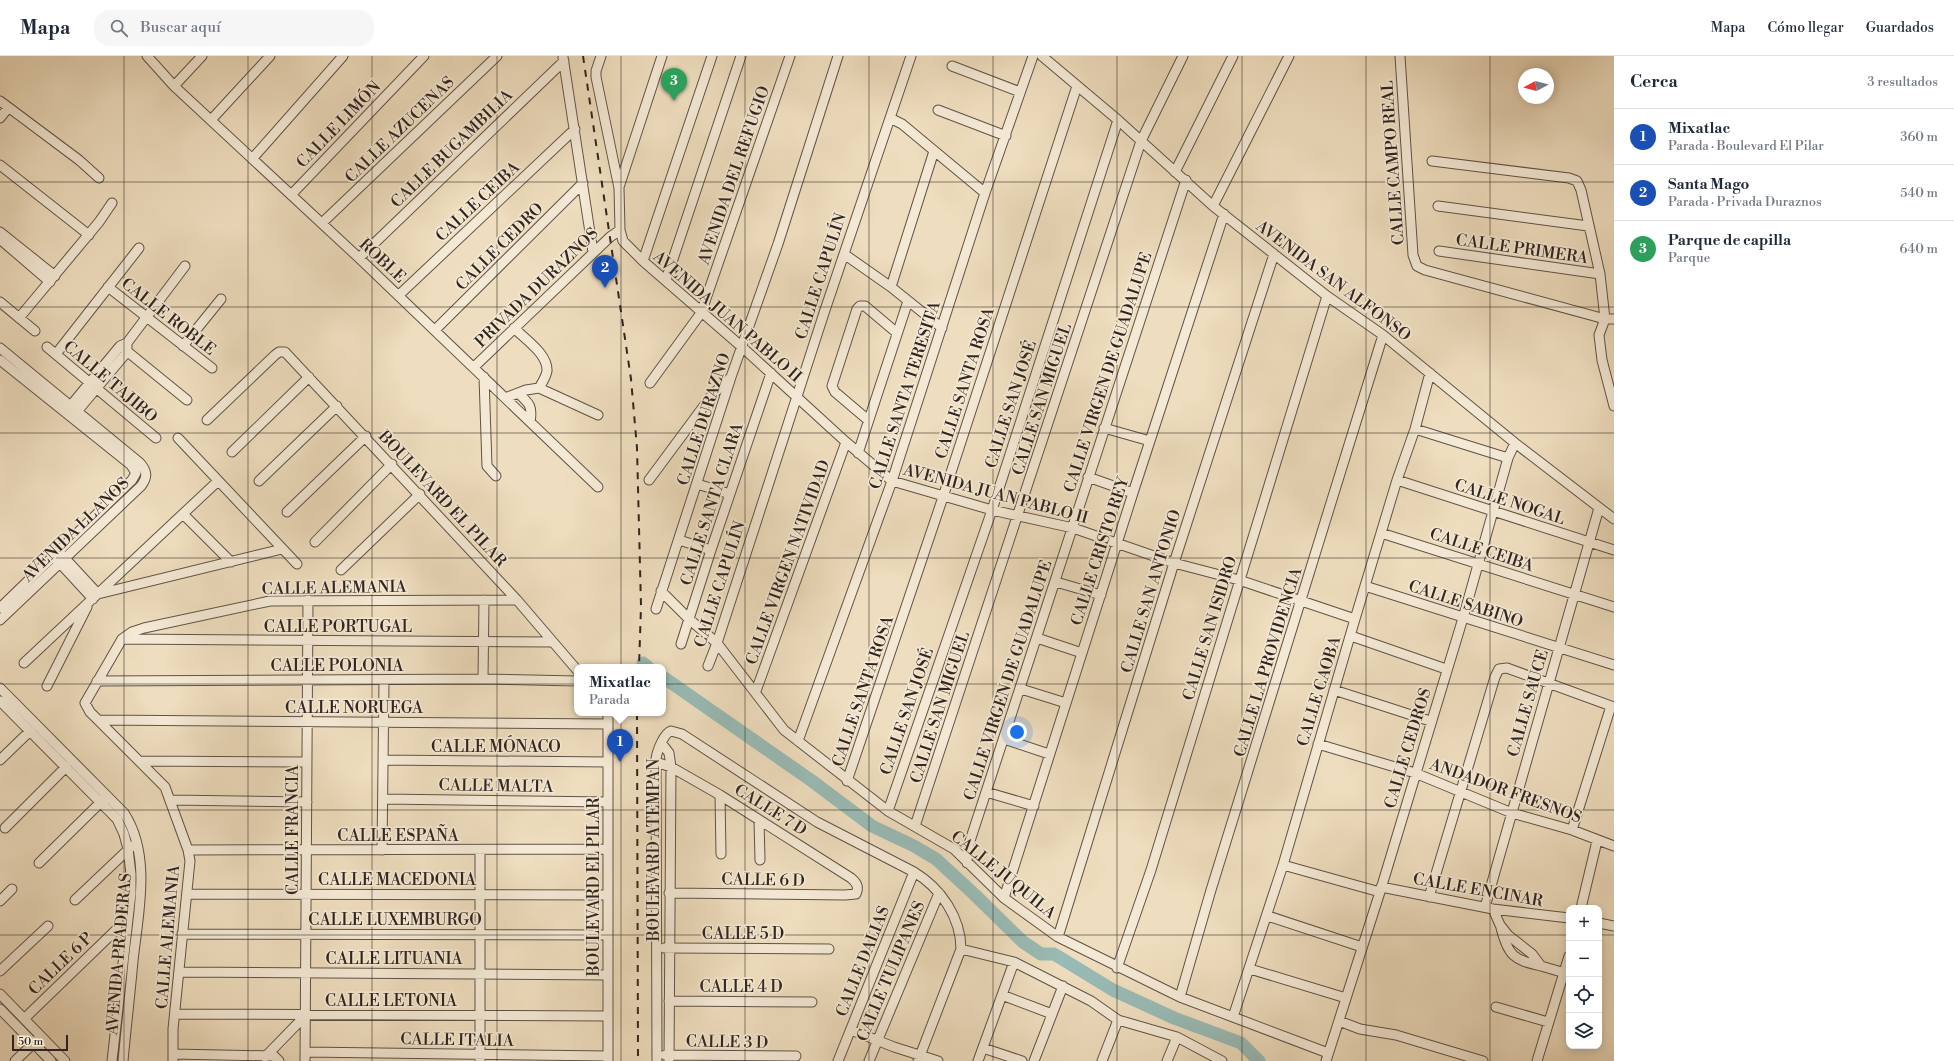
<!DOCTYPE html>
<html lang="es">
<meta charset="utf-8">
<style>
body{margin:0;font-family:"Libre Bodoni",serif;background:#f6f6f7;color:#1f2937}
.controls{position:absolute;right:12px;bottom:12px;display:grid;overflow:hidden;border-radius:8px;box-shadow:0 2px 10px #0003}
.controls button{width:36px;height:36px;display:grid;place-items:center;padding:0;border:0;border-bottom:1px solid #e0e1e3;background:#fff;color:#1f2937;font:20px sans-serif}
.compass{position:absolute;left:1518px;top:12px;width:36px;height:36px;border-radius:50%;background:#fff;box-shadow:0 2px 10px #0003;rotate:263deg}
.scale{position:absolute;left:12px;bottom:10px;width:56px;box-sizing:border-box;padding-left:4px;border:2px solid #31251f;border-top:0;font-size:11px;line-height:14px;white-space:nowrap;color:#31251f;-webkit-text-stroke:3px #f4e9d5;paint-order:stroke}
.you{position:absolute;left:1017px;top:676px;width:14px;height:14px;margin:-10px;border:3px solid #fff;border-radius:50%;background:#1a73e8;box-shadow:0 0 0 6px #1a73e833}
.badge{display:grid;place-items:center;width:26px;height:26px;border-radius:50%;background:#8f2418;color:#fff;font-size:13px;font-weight:700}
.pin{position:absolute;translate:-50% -33px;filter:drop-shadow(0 1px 2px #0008)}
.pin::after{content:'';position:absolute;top:21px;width:14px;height:12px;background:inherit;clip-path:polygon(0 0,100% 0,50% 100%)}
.popup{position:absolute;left:574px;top:608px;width:92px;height:52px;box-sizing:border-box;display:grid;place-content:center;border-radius:8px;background:#fff;filter:drop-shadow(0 1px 3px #0005);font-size:13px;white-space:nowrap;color:#747a83}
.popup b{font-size:15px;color:#1f2937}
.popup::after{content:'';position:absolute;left:50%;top:100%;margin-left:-8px;border:8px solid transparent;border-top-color:#fff}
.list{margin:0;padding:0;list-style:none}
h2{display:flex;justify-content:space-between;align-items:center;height:52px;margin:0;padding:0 16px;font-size:17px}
h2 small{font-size:13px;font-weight:400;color:#747a83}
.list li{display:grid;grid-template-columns:26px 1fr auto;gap:12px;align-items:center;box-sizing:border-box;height:56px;padding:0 16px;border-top:1px solid #e0e1e3}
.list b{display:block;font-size:15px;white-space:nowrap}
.list p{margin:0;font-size:13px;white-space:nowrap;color:#747a83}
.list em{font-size:13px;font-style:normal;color:#747a83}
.icon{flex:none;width:22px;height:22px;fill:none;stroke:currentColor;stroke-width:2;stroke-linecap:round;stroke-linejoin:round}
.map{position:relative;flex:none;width:1614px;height:1005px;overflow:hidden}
header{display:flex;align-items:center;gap:24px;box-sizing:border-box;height:56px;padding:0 20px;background:#fff;border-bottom:1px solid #e0e1e3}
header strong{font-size:19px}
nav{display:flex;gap:22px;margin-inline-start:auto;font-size:14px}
.search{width:280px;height:36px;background:#f6f6f7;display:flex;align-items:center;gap:10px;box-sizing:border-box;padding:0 14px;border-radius:16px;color:#747a83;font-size:15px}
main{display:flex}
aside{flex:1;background:#fff}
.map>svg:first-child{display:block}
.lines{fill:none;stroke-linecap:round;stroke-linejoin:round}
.river{stroke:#99bbb5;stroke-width:13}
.minor-casing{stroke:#605347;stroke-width:11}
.minor{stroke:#f4e9d5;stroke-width:9}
.rail{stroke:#31251f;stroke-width:2;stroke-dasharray:7 7;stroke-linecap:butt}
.grid{fill:none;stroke:#31251f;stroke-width:1;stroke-opacity:0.55}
.labels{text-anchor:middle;stroke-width:3.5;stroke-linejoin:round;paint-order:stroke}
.street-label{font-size:16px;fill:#31251f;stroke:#f4e9d5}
</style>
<header>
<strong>Mapa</strong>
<div class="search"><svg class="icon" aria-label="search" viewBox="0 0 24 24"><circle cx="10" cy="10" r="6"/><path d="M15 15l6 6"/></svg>Buscar aquí</div>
<nav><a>Mapa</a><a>Cómo llegar</a><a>Guardados</a></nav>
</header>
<main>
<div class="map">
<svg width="1614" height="1005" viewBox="0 0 1614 1005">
<rect width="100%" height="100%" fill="#eeddbe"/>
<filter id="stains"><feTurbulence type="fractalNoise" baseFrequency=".005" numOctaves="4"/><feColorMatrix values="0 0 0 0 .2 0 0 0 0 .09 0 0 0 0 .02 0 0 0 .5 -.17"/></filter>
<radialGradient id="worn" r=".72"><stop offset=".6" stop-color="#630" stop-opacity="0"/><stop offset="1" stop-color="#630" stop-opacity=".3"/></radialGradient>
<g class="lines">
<path class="river" d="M643 607 648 611
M663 621 812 725 872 770 914 790 936 803 974 838 1023 886 1041 898H1054L1113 934 1174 962 1241 987 1259 1005"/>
<defs>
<path id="minor" d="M147 0 174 30 359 202 598 431
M601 0 596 15V21L619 132 620 174 623 185 643 205 742 291 846 386 892 425 992 454 1073 472 1174 507 1239 524 1355 563
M1042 0 1118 64 1213 150 1327 240 1383 279 1515 387 1614 463
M1400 0 1413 199 1417 210 1425 214 1605 263H1614
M563 1 593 196
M952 10 1020 36
M174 30 202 0
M0 45 79 104 99 122
M938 54 1006 80
M0 62 8 52
M890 62 902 68 985 137
M211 64 270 0
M252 103 343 0
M1432 105 1569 122 1577 125 1581 134 1600 218 1605 263 1599 279 1602 304 1614 350
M0 109 89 179
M1175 116 1233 0
M619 131 662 0
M291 139 424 0
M1213 150 1289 0
M1438 150 1588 170
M322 167 497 0
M0 176 55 220
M1 184 50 226
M1439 195 1600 218
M844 198 891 231 942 272
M359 202 564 5
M643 205 712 0
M666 224 741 0
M108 231 212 312
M891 231 934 95
M399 239 575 73
M0 246 35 275
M19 262 99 166 112 147
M514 272C525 283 548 298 547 315 546 321 542 327 539 332
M435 274 583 127
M183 290 221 243
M47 291 156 382
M0 292 140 407C147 415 148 421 141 430L0 564
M123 292 187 344
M56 298 139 192
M0 304 131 409 136 417 132 424 0 552
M474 311 610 181 620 174
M484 321 487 410 496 420
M650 327 701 257 790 0
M518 337C529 347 533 350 530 366
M505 342 526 334 539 332 598 359
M67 354 120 290 127 287
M74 359 127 296V287L185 210
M207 364 275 299 279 296H285L517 544 577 614
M868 364 835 336 832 330 857 253 860 250H865L897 277
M1104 372 1150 385
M1415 373 1508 402
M178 382 297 508
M232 396 309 321
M858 397 908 245
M1088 421 1133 437
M649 424 712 339 730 322
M1397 424 1614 494
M259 425 337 350
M697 428 730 438
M287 456 366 380
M183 458 231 506
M1381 477 1614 551
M679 484 711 494
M315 486 392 408
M62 499 98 538 282 493
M57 504 93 543
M341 514 420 438
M1056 526 1101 539
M1365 530 1614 609
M661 535 689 563 717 587 784 674 888 755 954 793 1004 842 1058 881 1180 941 1328 997
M656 553 731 321 778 188 838 0
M1351 580 1446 613
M1037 582 1082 597
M122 583 553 586
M681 588 711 494 771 317
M24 607 218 425
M708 610 717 587 824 257 911 0
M483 623 484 544
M97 625 483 623 577 625
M47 630 87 551
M0 632 124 757C152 800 138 858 133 905 130 939 126 972 123 1005
M1021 633 1066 647
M1334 634 1430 665
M756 635 846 386
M0 645 109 755 117 763 124 778 128 793 131 818V837L112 1005
M99 664 608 668
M1004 683 1049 698
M798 685 892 425 985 137 1033 0
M662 688 669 697 671 711 669 1005
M1318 688 1415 717 1512 757 1572 774 1614 790
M0 704 30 675
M383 704 608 706
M140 705 307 706
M656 706 671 711 720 739 851 822C857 827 859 831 856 838L845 839 669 837
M847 725 943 441 1077 30
M986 736 1034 750
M720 739 721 798
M383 743 608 746
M171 744 307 746
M888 755 992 454 1118 64
M759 764 760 804
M915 770 1141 85 1183 0
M5 772 66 711
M1572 774 1611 650
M188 794 608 793
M382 794 384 624
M39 807 105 742
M967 807 968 791 1186 124
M1283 809 1380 836
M1381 831 1493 853 1569 862
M187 838 608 839
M1429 841 1495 621 1499 613 1507 612 1614 651
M1004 842 1133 437 1224 158
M75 844 132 790
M0 845 12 833
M1485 851 1599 452
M1581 852 1597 785
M1493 853 1500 869 1508 879 1532 898 1541 910 1565 917
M1268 860 1362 891
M1599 867 1614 870
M1501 872C1508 900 1514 904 1541 910
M182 878 608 879
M1058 881 1174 507 1274 198
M664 892 829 893
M961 893 1014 906 1091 945 1118 964 1177 981 1222 1005
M1117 912 1151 814 1327 240
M1250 913 1346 942
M0 915 48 870
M179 916 608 919
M0 938 65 1005
M1002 939 1052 958
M1180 941 1211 834 1383 279
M669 945 812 946
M1496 951 1548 966
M0 953 51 1005
M175 958 608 960
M1233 961 1283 809 1355 563 1397 424 1415 373 1430 317
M24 963 117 873
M1339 965 1360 973 1396 979 1483 1005
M851 974 894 991 938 1005
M983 992 1022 1005
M305 996 608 1000
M173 998 274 1000 279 1005
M665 999 796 1000
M265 1001 305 960
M15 1005 37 984
M173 1005V973L190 805 188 794 165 731 90 656 85 647 122 583 132 576 144 572 270 545 517 544
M305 1005 308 544
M480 1005V794
M608 1005V657
M657 1005 656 703C657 695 664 677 671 675L682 678 817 766 914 816C941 832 961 862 961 893L918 1005
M838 1005 914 816
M869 1005 939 837
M978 1005 1014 906
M1034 1005 1063 930
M1102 1005 1118 964
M1167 1005 1177 981
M1326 1005 1380 836 1463 562 1508 402 1515 387
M1537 1005 1569 900"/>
</defs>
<use href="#minor" class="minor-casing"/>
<use href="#minor" class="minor"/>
<path class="rail" d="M583 0 631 323 637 392 641 550 639 611
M637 657 638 1005"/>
</g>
<path class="grid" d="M124 0V1005M248 0V1005M372 0V1005M497 0V1005M621 0V1005M745 0V1005M869 0V1005M993 0V1005M1117 0V1005M1242 0V1005M1366 0V1005M1490 0V1005M0 126H1614M0 251H1614M0 377H1614M0 502H1614M0 628H1614M0 754H1614M0 879H1569M1599 879H1614"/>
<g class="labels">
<g class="street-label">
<text transform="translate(338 68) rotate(-46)" y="6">CALLE LIMÓN</text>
<text transform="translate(399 73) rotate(-44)" y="6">CALLE AZUCENAS</text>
<text transform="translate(451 92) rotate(-44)" y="6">CALLE BUGAMBILIA</text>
<text transform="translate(1392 107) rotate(-94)" y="6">CALLE CAMPO REAL</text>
<text transform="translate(733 119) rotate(-71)" y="6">AVENIDA DEL REFUGIO</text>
<text transform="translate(477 145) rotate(-43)" y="6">CALLE CEIBA</text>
<text transform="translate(499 190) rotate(-45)" y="6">CALLE CEDRO</text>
<text transform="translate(1522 192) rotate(8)" y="6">CALLE PRIMERA</text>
<text transform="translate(383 204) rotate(43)" y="6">ROBLE</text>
<text transform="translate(820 220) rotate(-72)" y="6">CALLE CAPULÍN</text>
<text transform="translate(1334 224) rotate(37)" y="6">AVENIDA SAN ALFONSO</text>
<text transform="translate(536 231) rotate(-44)" y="6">PRIVADA DURAZNOS</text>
<text transform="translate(169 260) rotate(38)" y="6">CALLE ROBLE</text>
<text transform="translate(728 260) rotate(41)" y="6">AVENIDA JUAN PABLO II</text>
<text transform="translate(1107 316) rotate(-72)" y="6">CALLE VIRGEN DE GUADALUPE</text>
<text transform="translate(111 325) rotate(40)" y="6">CALLE TAJIBO</text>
<text transform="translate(964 327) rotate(-72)" y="6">CALLE SANTA ROSA</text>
<text transform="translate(904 339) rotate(-72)" y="6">CALLE SANTA TERESITA</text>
<text transform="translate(1041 343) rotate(-72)" y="6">CALLE SAN MIGUEL</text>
<text transform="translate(1010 348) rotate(-72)" y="6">CALLE SAN JOSÉ</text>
<text transform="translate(703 363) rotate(-72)" y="6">CALLE DURAZNO</text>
<text transform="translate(996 437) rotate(15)" y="6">AVENIDA JUAN PABLO II</text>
<text transform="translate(443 442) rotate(47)" y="6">BOULEVARD EL PILAR</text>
<text transform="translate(1510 445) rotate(18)" y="6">CALLE NOGAL</text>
<text transform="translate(711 448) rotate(-72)" y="6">CALLE SANTA CLARA</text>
<text transform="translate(75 473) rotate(-44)" y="6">AVENIDA LLANOS</text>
<text transform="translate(1482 493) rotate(18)" y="6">CALLE CEIBA</text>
<text transform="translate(1099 495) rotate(-72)" y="6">CALLE CRISTO REY</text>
<text transform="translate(787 506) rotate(-70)" y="6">CALLE VIRGEN NATIVIDAD</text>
<text transform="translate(719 528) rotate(-72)" y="6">CALLE CAPULÍN</text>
<text transform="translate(334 531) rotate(-1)" y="6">CALLE ALEMANIA</text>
<text transform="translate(1150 535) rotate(-73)" y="6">CALLE SAN ANTONIO</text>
<text transform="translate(1466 547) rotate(18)" y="6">CALLE SABINO</text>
<text x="338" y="576">CALLE PORTUGAL</text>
<text transform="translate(1209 572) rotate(-73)" y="6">CALLE SAN ISIDRO</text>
<text transform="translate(1267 606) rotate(-73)" y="6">CALLE LA PROVIDENCIA</text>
<text x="337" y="615">CALLE POLONIA</text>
<text transform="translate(1007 624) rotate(-72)" y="6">CALLE VIRGEN DE GUADALUPE</text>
<text transform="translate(862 635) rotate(-71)" y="6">CALLE SANTA ROSA</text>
<text transform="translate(1318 635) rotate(-73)" y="6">CALLE CAOBA</text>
<text transform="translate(1527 647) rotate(-74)" y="6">CALLE SAUCE</text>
<text x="354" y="657">CALLE NORUEGA</text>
<text transform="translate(939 651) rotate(-72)" y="6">CALLE SAN MIGUEL</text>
<text transform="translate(906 655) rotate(-71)" y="6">CALLE SAN JOSÉ</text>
<text x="496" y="696">CALLE MÓNACO</text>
<text transform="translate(1407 692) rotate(-73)" y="6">CALLE CEDROS</text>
<text transform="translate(496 729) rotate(1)" y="6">CALLE MALTA</text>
<text transform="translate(1506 734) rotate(20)" y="6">ANDADOR FRESNOS</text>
<text transform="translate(771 753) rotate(32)" y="6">CALLE 7 D</text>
<text transform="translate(292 774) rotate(-90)" y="6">CALLE FRANCIA</text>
<text x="398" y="785">CALLE ESPAÑA</text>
<text transform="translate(653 794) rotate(-90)" y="6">BOULEVARD ATEMPAN</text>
<text transform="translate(1004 818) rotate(39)" y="6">CALLE JUQUILA</text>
<text x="397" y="829">CALLE MACEDONIA</text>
<text transform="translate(763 823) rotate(1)" y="6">CALLE 6 D</text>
<text transform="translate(593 831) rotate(-90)" y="6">BOULEVARD EL PILAR</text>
<text transform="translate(1478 833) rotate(10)" y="6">CALLE ENCINAR</text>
<text x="395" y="869">CALLE LUXEMBURGO</text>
<text x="743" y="883">CALLE 5 D</text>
<text transform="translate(167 881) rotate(-85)" y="6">CALLE ALEMANIA</text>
<text transform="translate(118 898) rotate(-85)" y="6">AVENIDA PRADERAS</text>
<text x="394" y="908">CALLE LITUANIA</text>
<text transform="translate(862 905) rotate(-68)" y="6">CALLE DALIAS</text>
<text transform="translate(60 907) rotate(-44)" y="6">CALLE 6 P</text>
<text transform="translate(890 915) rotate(-67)" y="6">CALLE TULIPANES</text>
<text x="741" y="936">CALLE 4 D</text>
<text x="391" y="950">CALLE LETONIA</text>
<text transform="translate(457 983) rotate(1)" y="6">CALLE ITALIA</text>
<text transform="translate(727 985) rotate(1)" y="6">CALLE 3 D</text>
</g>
</g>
<rect width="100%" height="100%" filter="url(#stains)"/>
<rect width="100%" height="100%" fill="url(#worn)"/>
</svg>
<div class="controls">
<button>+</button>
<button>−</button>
<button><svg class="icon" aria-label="locate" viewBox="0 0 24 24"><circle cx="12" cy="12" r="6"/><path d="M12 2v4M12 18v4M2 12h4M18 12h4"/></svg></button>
<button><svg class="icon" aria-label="layers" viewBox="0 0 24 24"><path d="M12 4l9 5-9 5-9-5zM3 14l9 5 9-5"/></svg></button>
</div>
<svg class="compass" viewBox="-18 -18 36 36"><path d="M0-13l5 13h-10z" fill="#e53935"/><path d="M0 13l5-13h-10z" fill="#747a83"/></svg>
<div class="scale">50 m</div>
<div class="you"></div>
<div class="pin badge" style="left:620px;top:706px;background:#1a4fb4">1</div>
<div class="popup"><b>Mixatlac</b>Parada</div>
<div class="pin badge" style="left:605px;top:232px;background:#1a4fb4">2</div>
<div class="pin badge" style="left:674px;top:45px;background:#2e9e5b">3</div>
</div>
<aside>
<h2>Cerca<small>3 resultados</small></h2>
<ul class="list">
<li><span class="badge" style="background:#1a4fb4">1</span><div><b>Mixatlac</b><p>Parada · Boulevard El Pilar</p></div><em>360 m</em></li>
<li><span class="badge" style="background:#1a4fb4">2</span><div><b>Santa Mago</b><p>Parada · Privada Duraznos</p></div><em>540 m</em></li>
<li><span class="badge" style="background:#2e9e5b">3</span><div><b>Parque de capilla</b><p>Parque</p></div><em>640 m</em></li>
</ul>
</aside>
</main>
